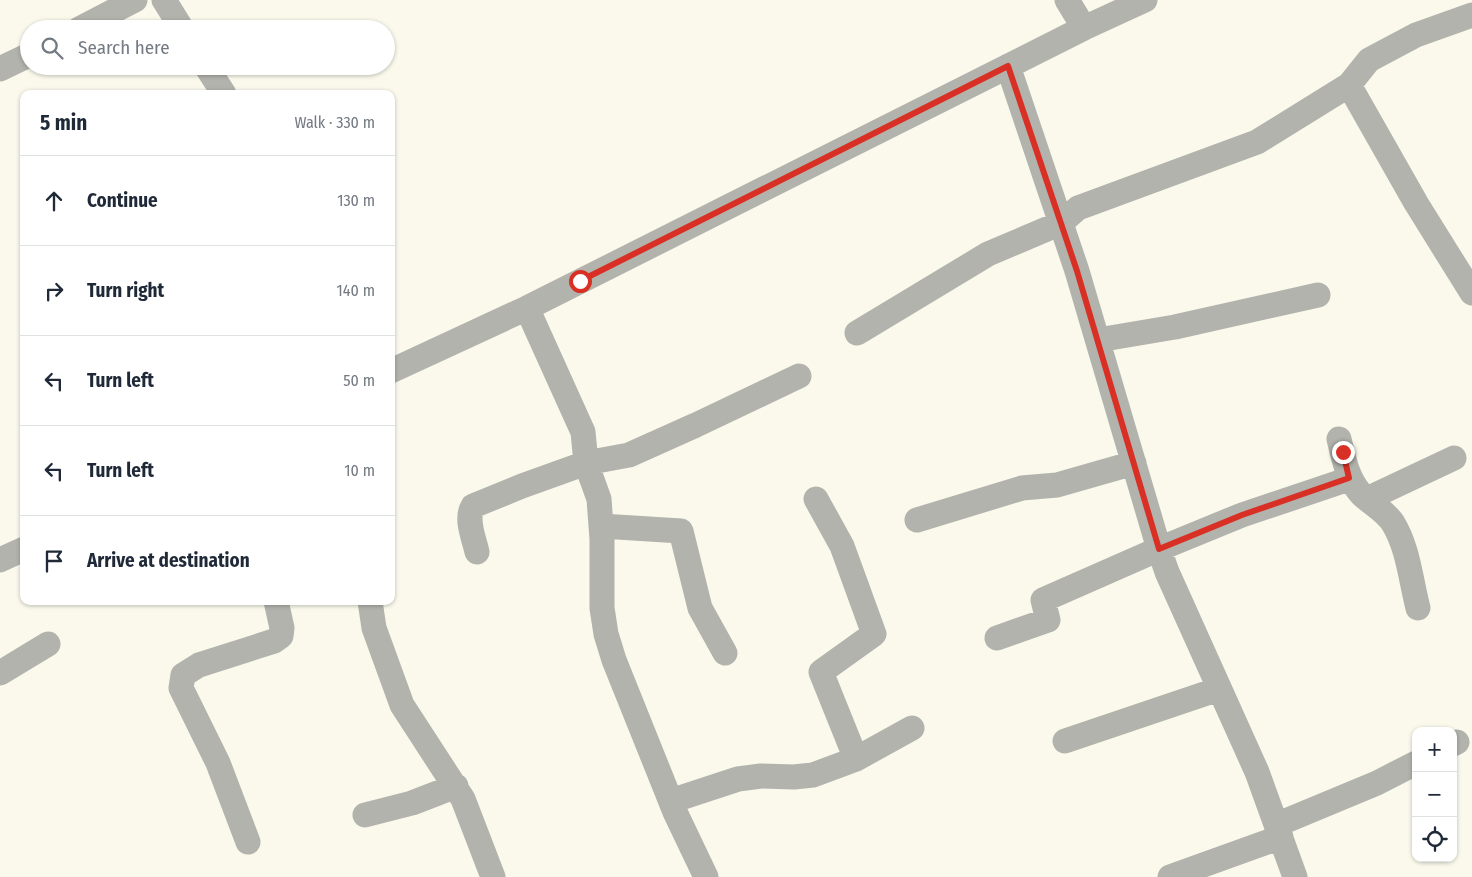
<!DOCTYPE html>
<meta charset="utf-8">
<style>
body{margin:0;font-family:"Fira Sans Condensed",sans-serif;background:#f2f2f3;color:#1f2937}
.controls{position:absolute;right:15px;bottom:15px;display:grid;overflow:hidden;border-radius:10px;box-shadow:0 1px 4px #0004}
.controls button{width:45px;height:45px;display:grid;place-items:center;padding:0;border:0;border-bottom:1px solid #e0e1e3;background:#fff;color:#1f2937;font:25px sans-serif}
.stop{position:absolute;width:15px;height:15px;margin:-11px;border:4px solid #d93025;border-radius:50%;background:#fff}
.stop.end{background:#d93025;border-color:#fff;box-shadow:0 1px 5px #0008}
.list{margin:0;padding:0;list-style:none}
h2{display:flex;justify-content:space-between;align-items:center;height:65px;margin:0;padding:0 20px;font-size:21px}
h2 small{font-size:16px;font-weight:400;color:#747a83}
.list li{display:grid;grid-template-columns:32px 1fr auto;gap:15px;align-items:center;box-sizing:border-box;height:90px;padding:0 20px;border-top:1px solid #e0e1e3}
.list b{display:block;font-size:19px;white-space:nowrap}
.list em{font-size:16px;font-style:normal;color:#747a83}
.icon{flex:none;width:28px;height:28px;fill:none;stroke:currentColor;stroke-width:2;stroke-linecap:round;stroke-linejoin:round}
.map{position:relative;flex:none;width:1472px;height:877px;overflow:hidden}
.search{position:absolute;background:#fff;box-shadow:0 1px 4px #0004;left:20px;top:20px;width:375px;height:55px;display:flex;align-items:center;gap:12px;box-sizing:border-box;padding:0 18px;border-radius:28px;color:#747a83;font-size:19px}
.panel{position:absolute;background:#fff;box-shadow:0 1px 4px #0004;left:20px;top:90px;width:375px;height:515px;border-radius:10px}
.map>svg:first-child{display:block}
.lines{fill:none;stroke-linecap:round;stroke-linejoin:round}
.minor{stroke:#b3b3ad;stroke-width:25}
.route{stroke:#d93025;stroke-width:6}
</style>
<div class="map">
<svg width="1472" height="877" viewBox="0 0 1472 877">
<rect width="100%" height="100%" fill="#faf9ec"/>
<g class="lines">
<path class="minor" d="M164 0 182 29
M1067 0 1084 28
M79 29 135 0
M206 66 224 94
M1008 66 1077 271 1159 549 1167 572 1257 772 1295 877
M0 69 29 55
M1349 85 1416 203 1472 293
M527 308 583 432 586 463 599 499 602 539V608L606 634 614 660 675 812 706 877
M857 333 988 254 1061 223 1078 208 1257 142 1349 85 1369 60 1416 35 1472 15
M1098 340 1175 327 1318 295
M391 371 527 308 1084 28 1145 0
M1339 439C1344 459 1347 479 1362 495 1373 505 1385 511 1393 523 1408 547 1411 581 1418 608
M816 499 842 546 874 634 821 672 856 759
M1367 499 1454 458
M917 520 1022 488 1057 485 1134 463
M601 526 681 531 700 608 725 653
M477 552C474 538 465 519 473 506L522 486 586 463 629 455 696 425 799 376
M0 560 24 549
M370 601 374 628 402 705 463 799 493 877
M997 638 1048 620 1043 600 1159 549 1242 515 1349 479
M0 673 48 644
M1065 741 1219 689
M1453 744 1457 742
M671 801 738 779 761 776 794 777 813 775 856 759 912 728
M365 815 412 803 456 786
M1276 825 1377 783 1416 763
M248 842 218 763 181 688 183 675 199 665 274 641 281 636 282 628 276 601
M1170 877 1281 837"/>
</g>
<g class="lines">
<path class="route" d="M580 281 1008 66 1077 271 1159 549 1242 515 1349 478 1343 452"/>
</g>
</svg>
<div class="controls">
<button>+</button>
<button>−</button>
<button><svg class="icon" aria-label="locate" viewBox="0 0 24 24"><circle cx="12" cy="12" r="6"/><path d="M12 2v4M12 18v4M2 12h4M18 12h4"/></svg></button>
</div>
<div class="stop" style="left:580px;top:281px"></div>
<div class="stop end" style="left:1343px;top:452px"></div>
<div class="search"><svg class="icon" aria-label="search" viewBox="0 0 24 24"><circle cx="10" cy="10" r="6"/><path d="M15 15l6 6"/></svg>Search here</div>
<section class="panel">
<h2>5 min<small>Walk · 330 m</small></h2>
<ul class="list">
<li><svg class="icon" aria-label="ahead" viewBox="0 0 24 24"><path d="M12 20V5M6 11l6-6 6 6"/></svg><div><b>Continue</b></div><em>130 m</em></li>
<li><svg class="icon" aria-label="right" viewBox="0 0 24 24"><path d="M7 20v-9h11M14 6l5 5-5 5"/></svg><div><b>Turn right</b></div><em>140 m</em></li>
<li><svg class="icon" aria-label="left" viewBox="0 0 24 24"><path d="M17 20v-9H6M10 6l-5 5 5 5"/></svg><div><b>Turn left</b></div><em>50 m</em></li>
<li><svg class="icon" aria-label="left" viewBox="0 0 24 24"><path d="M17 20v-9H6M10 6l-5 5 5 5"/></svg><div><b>Turn left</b></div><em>10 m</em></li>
<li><svg class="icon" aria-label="arrive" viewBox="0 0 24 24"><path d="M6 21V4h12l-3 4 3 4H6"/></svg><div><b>Arrive at destination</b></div></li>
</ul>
</section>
</div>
